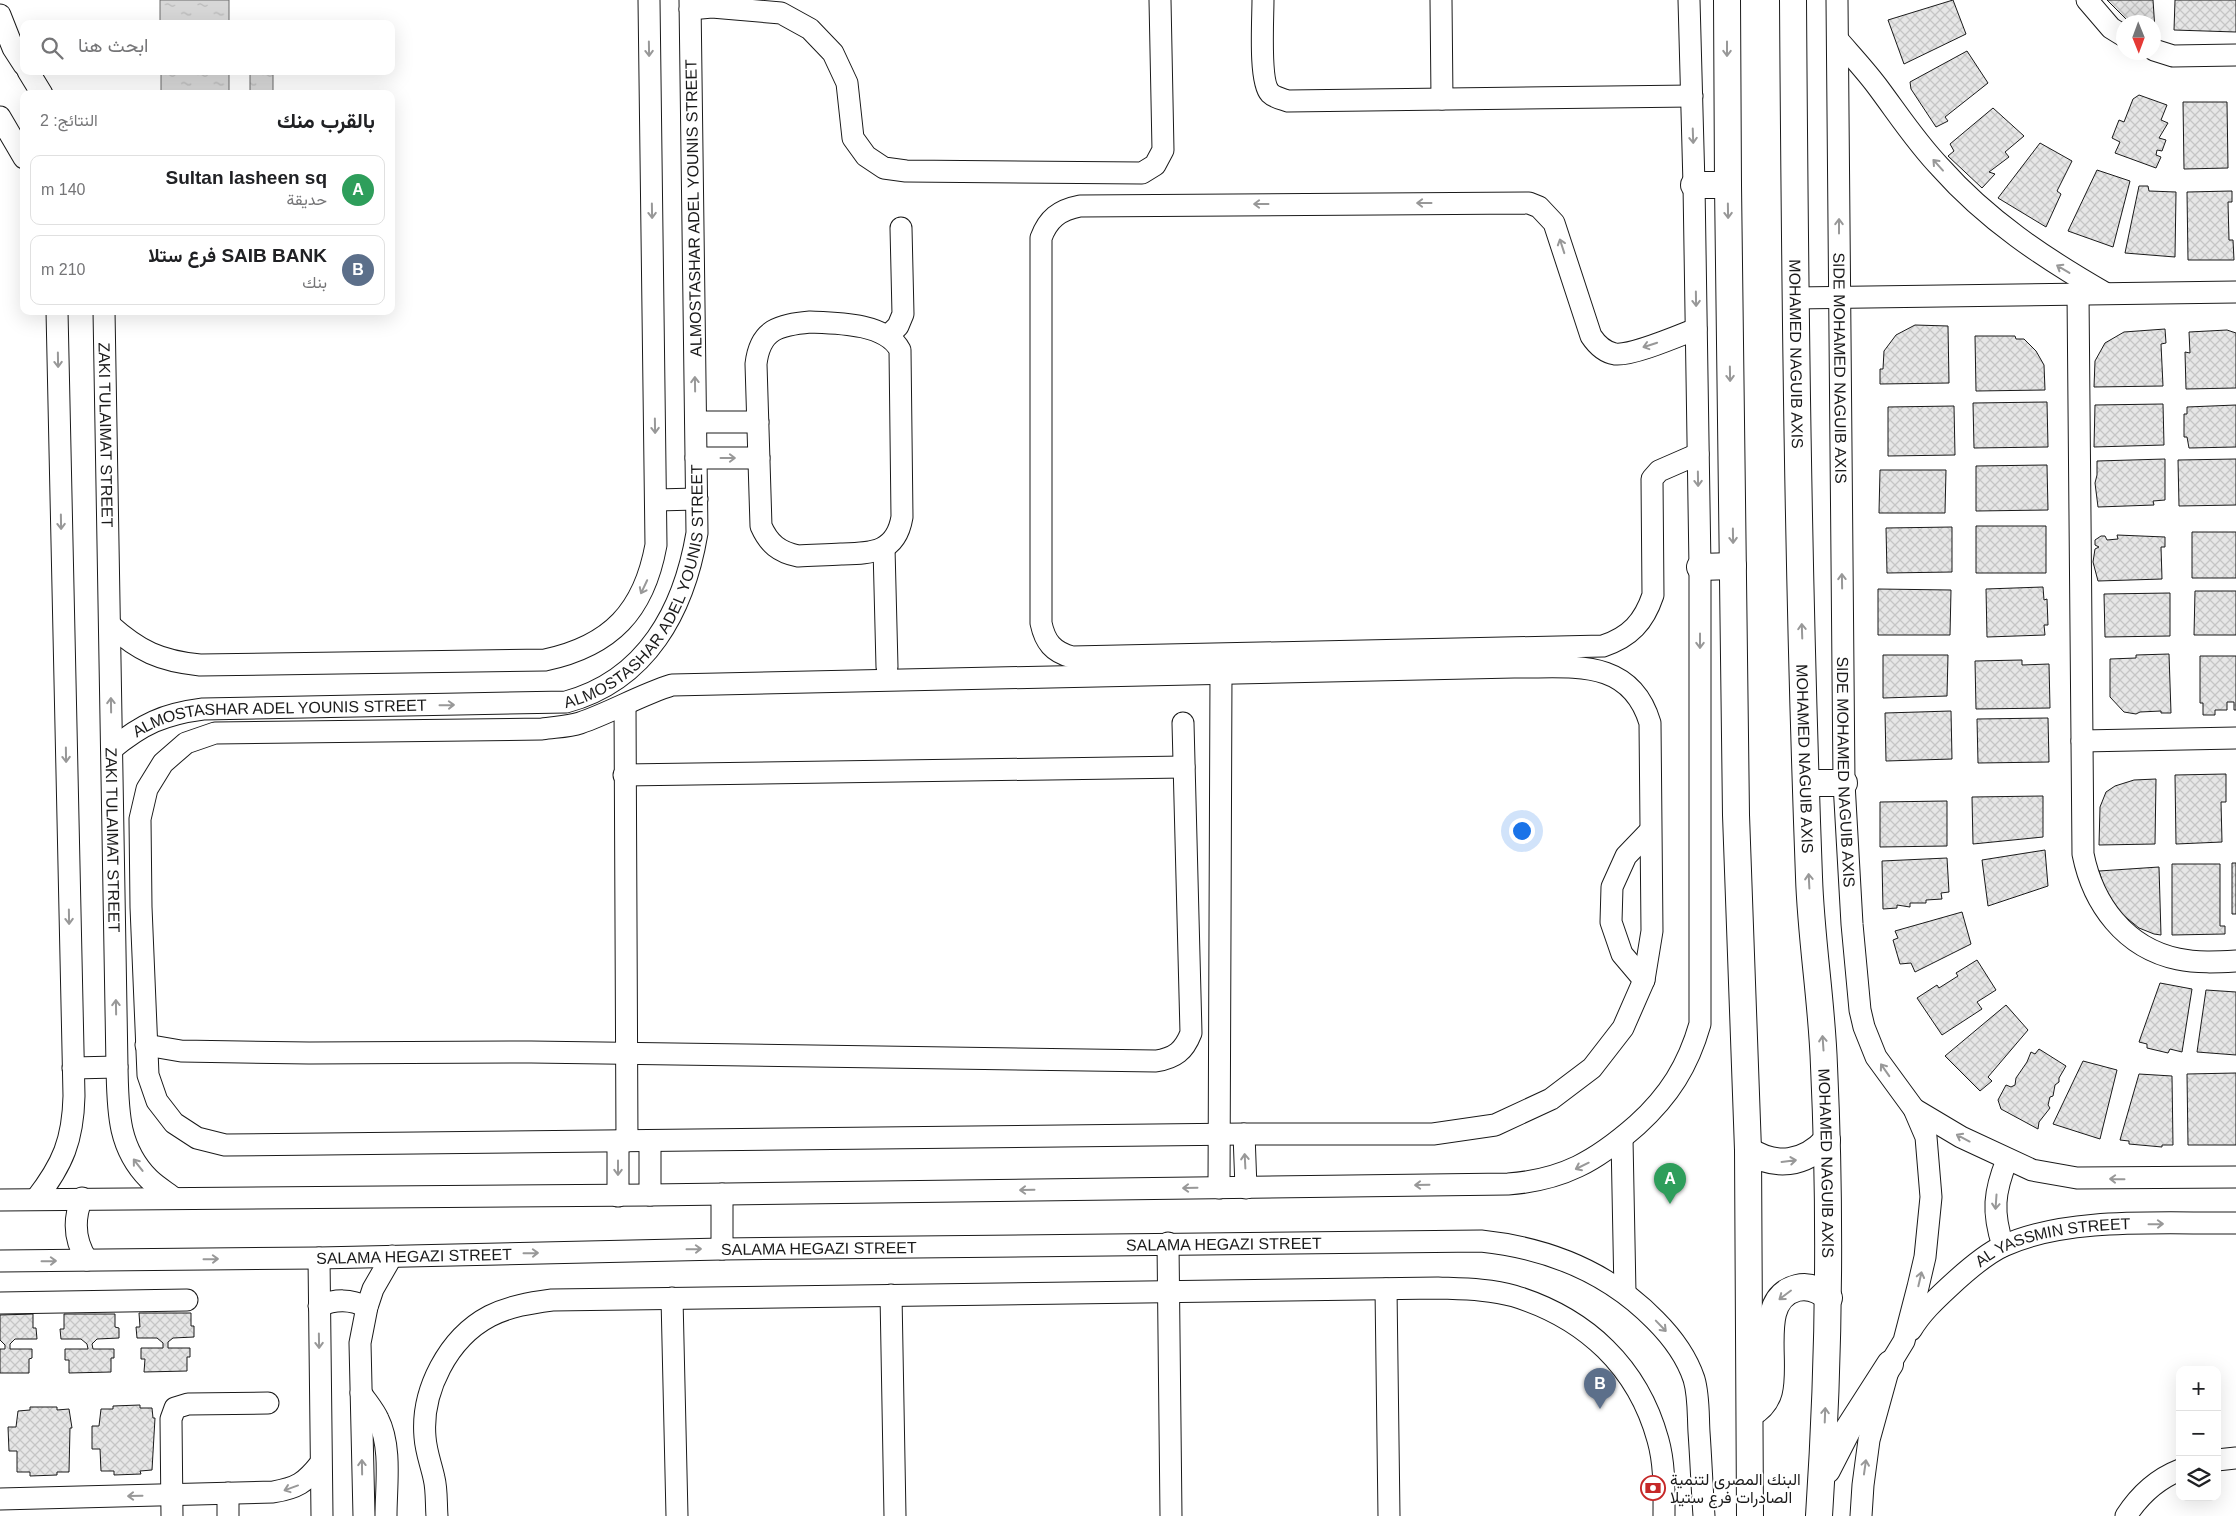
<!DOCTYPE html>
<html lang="ar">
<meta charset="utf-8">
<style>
body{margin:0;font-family:Helvetica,Vazirmatn,sans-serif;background:#f6f6f6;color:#202124;direction:rtl}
.controls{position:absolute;right:15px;bottom:15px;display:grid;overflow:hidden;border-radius:10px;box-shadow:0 5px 20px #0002}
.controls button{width:45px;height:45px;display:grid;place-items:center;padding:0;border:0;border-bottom:1px solid #e0e0e0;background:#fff;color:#202124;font:25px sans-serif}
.compass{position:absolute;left:2116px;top:15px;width:45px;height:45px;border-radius:50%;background:#fff;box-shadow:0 5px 20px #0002;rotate:179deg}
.you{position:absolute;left:1521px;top:830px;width:18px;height:18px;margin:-12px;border:4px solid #fff;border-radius:50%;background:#1a73e8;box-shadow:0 0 0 8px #1a73e833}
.badge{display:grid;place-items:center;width:32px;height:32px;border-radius:50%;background:#c62828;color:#fff;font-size:16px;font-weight:700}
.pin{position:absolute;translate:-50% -41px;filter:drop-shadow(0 1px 2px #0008)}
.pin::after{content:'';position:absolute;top:26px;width:18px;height:15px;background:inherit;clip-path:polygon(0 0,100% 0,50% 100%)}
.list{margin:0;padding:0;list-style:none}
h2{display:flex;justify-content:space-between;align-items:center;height:65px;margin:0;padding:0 20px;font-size:21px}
h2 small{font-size:16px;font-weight:400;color:#757577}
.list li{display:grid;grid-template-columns:32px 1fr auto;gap:15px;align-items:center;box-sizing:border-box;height:70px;margin:0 10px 10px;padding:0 10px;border:1px solid #e0e0e0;border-radius:10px}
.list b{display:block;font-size:19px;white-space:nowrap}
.list p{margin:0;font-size:16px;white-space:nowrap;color:#757577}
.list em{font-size:16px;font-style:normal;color:#757577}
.icon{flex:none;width:28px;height:28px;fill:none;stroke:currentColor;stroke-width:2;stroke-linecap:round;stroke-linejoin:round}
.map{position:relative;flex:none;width:2236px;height:1516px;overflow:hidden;direction:ltr}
.search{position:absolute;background:#fff;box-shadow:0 5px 20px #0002;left:20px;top:20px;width:375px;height:55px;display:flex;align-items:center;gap:12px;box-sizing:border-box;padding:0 18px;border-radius:10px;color:#757577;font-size:19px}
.panel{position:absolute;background:#fff;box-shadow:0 5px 20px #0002;left:20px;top:90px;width:375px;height:225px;border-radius:10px;direction:rtl}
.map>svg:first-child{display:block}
.water{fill:url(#water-ripples);stroke:#6a6a6a}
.building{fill:url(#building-cross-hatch);stroke:#1a1a1a}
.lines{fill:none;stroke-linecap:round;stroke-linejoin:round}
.minor-casing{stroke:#1a1a1a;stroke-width:23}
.major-casing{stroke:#1a1a1a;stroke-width:28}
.minor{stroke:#fff;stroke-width:21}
.major{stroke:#fff;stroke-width:26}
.oneway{stroke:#989898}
.labels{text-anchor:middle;stroke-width:4;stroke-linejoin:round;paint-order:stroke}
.street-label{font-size:16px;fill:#1a1a1a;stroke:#fff}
.poi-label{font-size:16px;fill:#1a1a1a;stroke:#fff;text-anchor:start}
</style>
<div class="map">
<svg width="2236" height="1516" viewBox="0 0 2236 1516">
<defs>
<pattern id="water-ripples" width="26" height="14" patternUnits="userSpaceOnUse" patternTransform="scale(1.25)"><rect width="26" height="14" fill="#d7d7d7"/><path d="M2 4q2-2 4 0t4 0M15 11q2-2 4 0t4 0" fill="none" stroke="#b8b8b8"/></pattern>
<pattern id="building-cross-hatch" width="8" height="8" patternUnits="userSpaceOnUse" patternTransform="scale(1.25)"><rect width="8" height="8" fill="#e6e6e6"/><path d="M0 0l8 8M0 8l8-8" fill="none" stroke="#c5c5c5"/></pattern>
</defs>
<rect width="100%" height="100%" fill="#fff"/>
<path class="water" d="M160 0H229V24H160Z
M161 71H229V94H161Z
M250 71H273V94H250Z"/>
<path class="building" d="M1953 0 1966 34 1904 64 1888 20Z
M2107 0H2153L2155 30 2154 22H2129Z
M2175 0H2236V32L2174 30Z
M1967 51 1988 83 1945 117 1948 121 1936 127 1911 89 1910 82Z
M2139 95 2167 105 2161 120 2168 123 2159 138 2166 140 2162 151 2157 150 2156 155 2161 157 2156 168 2115 153 2120 142 2112 138 2119 120 2124 122 2133 99Z
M2183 102H2227L2228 168 2184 169Z
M1993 108 2024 136 2005 152 2009 157 1989 172 1995 174 1982 188 1948 156 1954 151 1950 144Z
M2040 143 2072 161 2057 191 2061 194 2046 227 1998 198Z
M2097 170 2130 181 2113 247 2068 231Z
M2139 186H2148L2149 191 2176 192 2175 257 2125 253Z
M2232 191V202H2228L2229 240H2233L2234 260H2188L2187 192Z
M1915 325 1948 326 1949 383 1880 384V369H1883L1884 351 1896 335Z
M2165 329 2166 343 2161 344 2163 386 2094 387 2095 361 2105 343 2124 332Z
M2227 330 2236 333V388L2186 389 2185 352 2190 353 2189 332Z
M1975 336H2015L2016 339H2024L2036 351 2044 365 2045 390 1976 391Z
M2047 402 2048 447 1974 448 1973 403Z
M2163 404 2164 445 2094 447 2095 405Z
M2236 405V447L2189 448 2187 437H2184V414H2187V407Z
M1954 406 1955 455 1888 456V407Z
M2165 459V500L2153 501 2154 505 2098 507 2095 483 2097 475V461Z
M2236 459V505L2179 506 2178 460Z
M2047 465 2048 510 1976 511V466Z
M1880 470H1946L1945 513H1879Z
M1976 526H2046V573H1976Z
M1952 527V572L1887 573 1886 528Z
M2192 532H2236V578H2192Z
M2117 535 2165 537V547H2161L2162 579 2098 581 2093 562 2095 549 2099 547 2095 545V540L2101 536H2105L2107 540 2118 539Z
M2043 587 2044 600 2047 599 2048 625H2044L2045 635 1987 637 1986 589Z
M1878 589 1951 590 1950 635H1878Z
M2195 591H2236V635H2194Z
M2170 593V636L2105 637 2104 594Z
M2169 654 2171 713H2161V711L2140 712 2136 714 2124 712 2110 697V659L2136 658V655Z
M1883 655H1948L1947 696 1883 698Z
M2200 656H2236V710H2234V702H2227V710H2215V715H2203V703H2200Z
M2022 660V665L2049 664 2050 708 1976 709 1975 661Z
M1951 711 1952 759 1886 761 1885 713Z
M2048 718 2049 762 1978 763 1977 719Z
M2226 774V802H2221L2222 842 2176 844 2175 775Z
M2156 779 2155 844 2099 845 2100 807 2106 792 2115 786 2134 780Z
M2043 796V837L1973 844 1972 797Z
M1947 801V846L1880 847V802Z
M2045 850 2048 886 1988 906 1982 860Z
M1947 858 1949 892 1941 893 1942 899 1926 900V903H1910V907L1897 905V908L1883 909 1882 861Z
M2232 863H2236V914H2232Z
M2172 864H2220V926H2225V934L2172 935Z
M2159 867 2161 935 2154 934 2139 928 2118 911 2107 896 2099 871Z
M1962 912 1971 944 1915 972 1911 963 1900 964 1893 940 1898 938 1895 931Z
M1977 960 1996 990 1977 1002 1982 1009 1942 1035 1917 998 1937 985 1939 988 1958 976 1956 973Z
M2160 983 2192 989 2182 1052 2170 1049 2168 1053 2147 1048V1044L2139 1042Z
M2206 990 2236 992V1055L2197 1052Z
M2006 1005 2028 1030 1988 1077 1992 1081 1980 1091 1945 1056Z
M2039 1049 2066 1066 2059 1078V1082L2055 1085 2053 1096 2050 1097 2048 1105 2050 1108 2039 1122 2038 1129 2001 1109 1998 1100 2006 1085 2011 1087 2015 1085 2016 1078 2027 1062 2031 1052 2035 1054Z
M2083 1061 2117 1070 2100 1139 2053 1124Z
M2236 1073V1145H2188L2187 1074Z
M2139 1074 2172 1076 2173 1145H2162V1147L2129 1144V1141L2120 1140Z
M139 1313H191V1326H194V1337L173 1338 168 1342V1348H190V1357H187V1371L144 1372 145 1359H141V1348H163V1343L157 1338H137L136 1327H140Z
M33 1314V1328H36L37 1339H15L10 1344V1349H32V1358L29 1359V1373H0V1349H5V1345L0 1340V1315Z
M64 1314H115V1327L119 1328V1338L97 1339 92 1344 93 1349H114V1358H111V1372L69 1373V1360H65V1349H88L87 1344 81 1339H61L60 1329H64Z
M140 1405V1408H152L153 1418H155L152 1470 140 1471 141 1474 114 1475V1471H101L100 1449H92V1426H99L101 1409H113V1406Z
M30 1407H57V1410L69 1409 72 1428H70L69 1472H57V1475L30 1476V1472H17V1451H9L8 1427H16L18 1411 30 1410Z"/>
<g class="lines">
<defs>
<g id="minor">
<path d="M1263 0C1263 19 1259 81 1270 93 1275 98 1282 99 1288 101L1692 96"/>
<path d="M1441 0 1442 99"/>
<path id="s1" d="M1837 0 1844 783 1852 924 1860 1010 1864 1027 1876 1057 1914 1109 1926 1137 1931 1197 1925 1257 1918 1287 1904 1341 1890 1364 1869 1440 1863 1485 1861 1516"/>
<path d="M2087 0 2111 28 2124 36"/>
<path d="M690 9 712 7 781 13 810 29 833 53 847 83 853 138 866 156 884 168 906 171 1142 173 1155 165 1163 150 1160 0"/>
<path d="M0 15 13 48 24 65"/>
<path d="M1838 40C1851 55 1865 70 1877 86 1898 114 1916 142 1940 167 1987 220 2044 258 2105 293"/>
<path d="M2154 50 2173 56 2236 55"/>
<path d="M28 71 42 94"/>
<path d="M0 117 24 158"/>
<path d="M2078 293 2083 854C2093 904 2125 948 2178 959 2197 963 2217 962 2236 961"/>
<path d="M1795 298 2236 292"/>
<path id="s2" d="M104 311 117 1067C118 1109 117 1147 149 1179 156 1186 166 1192 174 1198"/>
<path d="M810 322C837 323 886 323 900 350L902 517C896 553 872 553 841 554 826 555 812 555 798 556 779 552 769 544 761 526L756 364C760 329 779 325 810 322Z"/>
<path d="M1696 329C1678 336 1632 356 1615 354 1604 352 1597 345 1591 336L1554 223 1539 207 1529 203 1080 206C1059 210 1048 219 1041 238V623C1045 642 1053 652 1072 657L1603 646C1630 637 1644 622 1653 595L1652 479 1659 471 1698 454"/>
<path d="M889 335 898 326 903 314 901 228"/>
<path d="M696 422H758"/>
<path d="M696 458H759"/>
<path d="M656 500 697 499"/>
<path d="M884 548 887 667"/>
<path d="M110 625C139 651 160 661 200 665L545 660C611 646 644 611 656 545L649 0"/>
<path d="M1514 667C1570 668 1630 656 1650 723L1652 931 1644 980 1623 1028 1592 1068 1551 1099 1495 1125 1433 1134H1244L225 1145 197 1138 174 1123 157 1101 148 1075 141 907 140 819 147 789 163 763 186 743 215 733 542 729C554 727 568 727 580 723 612 712 640 695 672 685Z"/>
<path d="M625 705 627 1141"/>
<path d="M2082 741 2236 738"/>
<path id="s3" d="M112 749C142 724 164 714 203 709L566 702C647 680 684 610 697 533L690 0"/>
<path d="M624 775 1184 767"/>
<path d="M1644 980 1622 954 1611 922 1612 887 1626 856 1650 831"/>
<path d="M146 1045 181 1051 309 1053 531 1052 1156 1061C1175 1058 1184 1051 1191 1033L1183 723"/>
<path d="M73 1068 117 1067"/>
<path d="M1914 1109 1961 1137 2032 1170 2077 1178 2236 1177"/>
<path d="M1244 1134 1246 1188"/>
<path d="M1622 1139 1625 1293"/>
<path d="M650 1141V1195"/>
<path d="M1219 1188 1221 672"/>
<path d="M722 1194V1249"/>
<path d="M618 1196V1141"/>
<path d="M82 1198C73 1220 74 1240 87 1260"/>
<path d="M36 1199C63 1164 73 1140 74 1096L57 311"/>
<path d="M0 1200 650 1195 1508 1184C1563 1180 1596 1161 1637 1125 1669 1096 1688 1066 1700 1024V567L1694 185 1689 0"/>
<path d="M1168 1243 1171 1516"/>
<path d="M2003 1246C1992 1212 1994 1192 2007 1160"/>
<path d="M319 1258 322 1516"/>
<path id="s4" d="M0 1261 319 1258 722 1249 1481 1241C1547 1248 1608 1272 1655 1320 1672 1337 1686 1355 1694 1379 1699 1396 1698 1415 1699 1432 1701 1460 1702 1488 1704 1516"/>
<path d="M1386 1289 1389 1516"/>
<path d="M891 1295 895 1516"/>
<path d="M672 1298 677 1516"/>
<path d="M0 1303 187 1300"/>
<path d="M319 1306C336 1299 350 1299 367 1307"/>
<path id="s5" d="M1911 1330C1921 1313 1935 1300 1949 1287 1964 1273 1984 1255 2003 1246 2068 1216 2165 1224 2236 1223"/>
<path d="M361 1393C366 1401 374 1410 378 1419 392 1447 386 1486 386 1516"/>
<path d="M2217 1460 2236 1458"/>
<path d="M228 1493V1516"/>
<path d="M0 1499 273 1492C297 1488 305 1483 320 1464"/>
<path d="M172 1516 171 1419 175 1408 188 1404 268 1403"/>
<path d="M364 1516 360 1343 367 1307 373 1289 392 1256"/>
<path d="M437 1516C436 1504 437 1490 434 1478 431 1464 426 1452 425 1437 421 1391 448 1338 490 1316 510 1306 530 1303 552 1300L1438 1288C1463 1289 1490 1289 1514 1296 1586 1318 1638 1367 1658 1440 1665 1465 1664 1491 1664 1516"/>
<path d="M2126 1516C2139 1496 2157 1479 2180 1470"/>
</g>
<g id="major">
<path d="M1727 0 1728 185 1736 815 1748 1150 1750 1516"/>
<path id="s6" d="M1793 0C1795 292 1798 585 1809 877 1811 940 1822 1003 1824 1066 1831 1216 1829 1366 1819 1516"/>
<path d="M1694 185H1728"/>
<path d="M1700 567 1733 566"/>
<path d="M1806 783H1844"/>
<path d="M1748 1150C1775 1168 1804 1165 1827 1140"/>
<path d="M1750 1414C1759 1409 1766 1402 1769 1391 1777 1361 1756 1298 1797 1288 1809 1285 1820 1290 1829 1298"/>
<path d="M1827 1470 1847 1431 1890 1364"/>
</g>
</defs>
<use href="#minor" class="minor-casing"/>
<use href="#major" class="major-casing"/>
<use href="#minor" class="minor"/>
<use href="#major" class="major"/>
</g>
<defs><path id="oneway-shaft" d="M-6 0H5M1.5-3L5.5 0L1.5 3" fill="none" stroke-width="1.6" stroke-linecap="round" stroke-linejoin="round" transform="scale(1.25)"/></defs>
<g class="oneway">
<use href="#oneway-shaft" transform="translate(649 49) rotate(89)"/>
<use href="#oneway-shaft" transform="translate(1727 49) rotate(90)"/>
<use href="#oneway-shaft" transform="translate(1693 136) rotate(88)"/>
<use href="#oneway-shaft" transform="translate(1938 165) rotate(-132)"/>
<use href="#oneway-shaft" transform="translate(1424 203) rotate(180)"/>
<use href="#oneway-shaft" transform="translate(1261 204) rotate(180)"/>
<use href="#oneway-shaft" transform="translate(652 211) rotate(89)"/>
<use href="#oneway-shaft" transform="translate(1728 211) rotate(89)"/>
<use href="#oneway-shaft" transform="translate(1839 226) rotate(-90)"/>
<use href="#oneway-shaft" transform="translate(1562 246) rotate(-108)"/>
<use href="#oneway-shaft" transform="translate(2063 269) rotate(-149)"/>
<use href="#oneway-shaft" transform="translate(1696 299) rotate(89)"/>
<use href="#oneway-shaft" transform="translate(1650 345) rotate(162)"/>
<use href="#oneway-shaft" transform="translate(58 360) rotate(89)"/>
<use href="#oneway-shaft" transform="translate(1730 374) rotate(89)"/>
<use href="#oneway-shaft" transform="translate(695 384) rotate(-91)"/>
<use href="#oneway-shaft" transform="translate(655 426) rotate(89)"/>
<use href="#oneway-shaft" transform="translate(728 458)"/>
<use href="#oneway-shaft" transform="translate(1698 479) rotate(89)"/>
<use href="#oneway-shaft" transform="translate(61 522) rotate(89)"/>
<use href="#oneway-shaft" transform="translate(1733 536) rotate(89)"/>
<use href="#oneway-shaft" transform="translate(1842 581) rotate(-91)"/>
<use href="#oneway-shaft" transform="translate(644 587) rotate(115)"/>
<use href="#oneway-shaft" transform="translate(1802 631) rotate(-92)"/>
<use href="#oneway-shaft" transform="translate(1700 641) rotate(90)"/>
<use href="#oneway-shaft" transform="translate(111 705) rotate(-91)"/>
<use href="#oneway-shaft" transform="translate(447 705) rotate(-1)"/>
<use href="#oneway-shaft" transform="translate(66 755) rotate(89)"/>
<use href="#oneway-shaft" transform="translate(1809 881) rotate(-93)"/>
<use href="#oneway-shaft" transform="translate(69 917) rotate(89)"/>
<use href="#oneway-shaft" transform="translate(116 1007) rotate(-91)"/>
<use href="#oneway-shaft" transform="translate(1823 1043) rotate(-94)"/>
<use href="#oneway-shaft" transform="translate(1885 1070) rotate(-125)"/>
<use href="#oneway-shaft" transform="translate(1963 1138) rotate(-152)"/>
<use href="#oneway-shaft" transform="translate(1245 1161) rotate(-93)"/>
<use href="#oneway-shaft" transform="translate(1789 1161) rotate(-7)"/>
<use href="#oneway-shaft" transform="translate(138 1165) rotate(-128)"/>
<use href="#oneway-shaft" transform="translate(1582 1166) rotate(154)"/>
<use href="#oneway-shaft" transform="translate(618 1168) rotate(90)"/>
<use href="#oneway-shaft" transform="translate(2117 1179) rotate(-179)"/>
<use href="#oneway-shaft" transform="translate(1422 1185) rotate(179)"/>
<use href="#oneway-shaft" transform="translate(1190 1188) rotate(179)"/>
<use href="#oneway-shaft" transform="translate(1027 1190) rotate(179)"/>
<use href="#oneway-shaft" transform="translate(1996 1202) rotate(94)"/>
<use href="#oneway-shaft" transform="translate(2156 1224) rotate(-1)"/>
<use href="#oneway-shaft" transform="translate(694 1249) rotate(-1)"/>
<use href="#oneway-shaft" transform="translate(531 1253) rotate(-1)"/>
<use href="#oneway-shaft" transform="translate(211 1259) rotate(-1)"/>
<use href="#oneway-shaft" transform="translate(49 1261) rotate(-1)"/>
<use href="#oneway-shaft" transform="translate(1920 1279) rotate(-77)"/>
<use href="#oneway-shaft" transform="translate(1785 1295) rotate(143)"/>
<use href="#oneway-shaft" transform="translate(1661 1326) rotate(46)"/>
<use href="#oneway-shaft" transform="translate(319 1341) rotate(89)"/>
<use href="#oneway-shaft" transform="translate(1825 1415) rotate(-88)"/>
<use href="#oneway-shaft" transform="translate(362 1467) rotate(-91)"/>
<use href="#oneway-shaft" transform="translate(1865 1467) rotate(-82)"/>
<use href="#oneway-shaft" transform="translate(291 1488) rotate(160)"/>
<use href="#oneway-shaft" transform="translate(135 1496) rotate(179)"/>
</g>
<defs>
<symbol id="bank-ring" viewBox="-11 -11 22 22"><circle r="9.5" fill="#fff" stroke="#c62828" stroke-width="1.5"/><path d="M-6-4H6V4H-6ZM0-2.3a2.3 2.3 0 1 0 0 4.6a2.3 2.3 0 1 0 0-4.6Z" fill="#c62828"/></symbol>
</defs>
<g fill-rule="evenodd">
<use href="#bank-ring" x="1639" y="1474" width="28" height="28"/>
</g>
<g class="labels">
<g class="street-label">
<text transform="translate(693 208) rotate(-91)" y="6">ALMOSTASHAR ADEL YOUNIS STREET</text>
<text dy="6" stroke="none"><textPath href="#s6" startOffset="354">MOHAMED NAGUIB AXIS</textPath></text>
<text dy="6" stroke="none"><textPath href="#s1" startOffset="368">SIDE MOHAMED NAGUIB AXIS</textPath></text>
<text dy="6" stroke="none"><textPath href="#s2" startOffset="124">ZAKI TULAIMAT STREET</textPath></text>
<text dy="6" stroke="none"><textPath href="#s3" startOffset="611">ALMOSTASHAR ADEL YOUNIS STREET</textPath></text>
<text dy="6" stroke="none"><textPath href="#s3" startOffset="176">ALMOSTASHAR ADEL YOUNIS STREET</textPath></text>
<text dy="6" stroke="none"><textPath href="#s6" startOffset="759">MOHAMED NAGUIB AXIS</textPath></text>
<text dy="6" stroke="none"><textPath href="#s1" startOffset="772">SIDE MOHAMED NAGUIB AXIS</textPath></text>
<text dy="6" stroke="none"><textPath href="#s2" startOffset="529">ZAKI TULAIMAT STREET</textPath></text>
<text dy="6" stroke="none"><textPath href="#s6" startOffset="1164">MOHAMED NAGUIB AXIS</textPath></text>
<text dy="6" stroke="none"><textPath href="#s4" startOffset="1224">SALAMA HEGAZI STREET</textPath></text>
<text dy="6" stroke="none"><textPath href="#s5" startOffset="175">AL YASSMIN STREET</textPath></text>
<text dy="6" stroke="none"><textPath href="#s4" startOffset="819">SALAMA HEGAZI STREET</textPath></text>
<text dy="6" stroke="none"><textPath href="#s4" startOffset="414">SALAMA HEGAZI STREET</textPath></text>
</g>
<g class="poi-label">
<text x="1670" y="1485">البنك المصرى لتنمية<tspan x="1670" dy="18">الصادرات فرع ستيلا</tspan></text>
</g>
</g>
</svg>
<div class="controls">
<button>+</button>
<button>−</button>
<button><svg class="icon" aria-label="layers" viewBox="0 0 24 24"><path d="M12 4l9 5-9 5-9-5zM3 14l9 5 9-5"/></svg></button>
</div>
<svg class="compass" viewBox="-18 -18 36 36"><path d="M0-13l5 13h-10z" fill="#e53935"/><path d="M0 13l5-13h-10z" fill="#757577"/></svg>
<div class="you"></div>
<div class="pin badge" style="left:1670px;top:1204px;background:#2e9e5b">A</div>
<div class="pin badge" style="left:1600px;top:1409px;background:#5c6f8a">B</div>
<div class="search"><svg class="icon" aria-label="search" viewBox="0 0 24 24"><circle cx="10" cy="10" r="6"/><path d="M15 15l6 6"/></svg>ابحث هنا</div>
<section class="panel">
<h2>بالقرب منك<small>النتائج: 2</small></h2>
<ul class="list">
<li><span class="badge" style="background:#2e9e5b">A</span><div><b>Sultan lasheen sq</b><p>حديقة</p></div><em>140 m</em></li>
<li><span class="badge" style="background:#5c6f8a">B</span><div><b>SAIB BANK فرع ستلا</b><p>بنك</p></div><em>210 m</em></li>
</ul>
</section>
</div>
